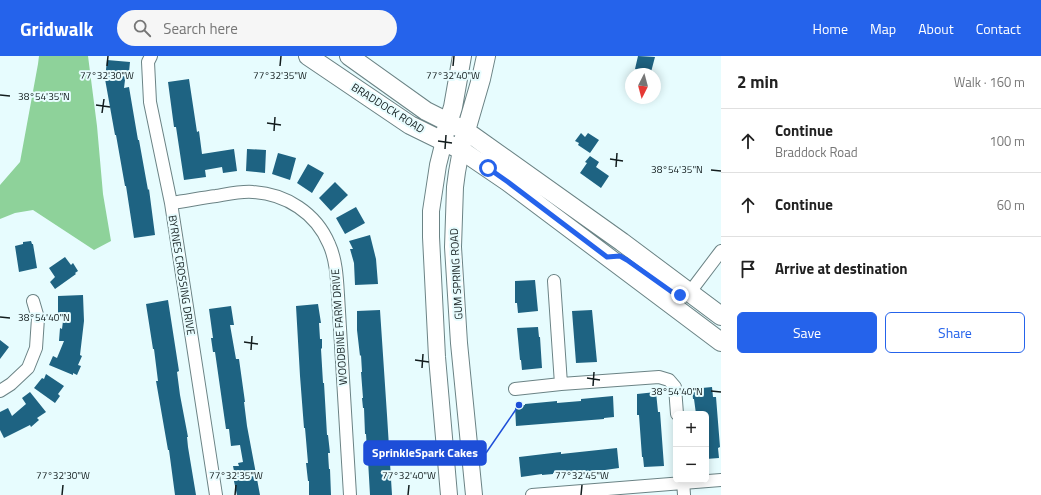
<!DOCTYPE html>
<meta charset="utf-8">
<style>
body{margin:0;font-family:"Titillium Web",sans-serif;background:#f6f6f6;color:#222}
.controls{position:absolute;right:12px;bottom:12px;display:grid;overflow:hidden;border-radius:6px;box-shadow:0 2px 10px #0003}
.controls button{width:36px;height:36px;display:grid;place-items:center;padding:0;border:0;border-bottom:1px solid #e0e0e0;background:#fff;color:#222;font:20px sans-serif}
.compass{position:absolute;left:625px;top:12px;width:36px;height:36px;border-radius:50%;background:#fff;box-shadow:0 2px 10px #0003;rotate:186deg}
.stop{position:absolute;width:12px;height:12px;margin:-9px;border:3px solid #2563eb;border-radius:50%;background:#fff}
.stop.end{background:#2563eb;border-color:#fff;box-shadow:0 1px 4px #0008}
.list{margin:0;padding:0;list-style:none}
h2{display:flex;justify-content:space-between;align-items:center;height:52px;margin:0;padding:0 16px;font-size:17px}
h2 small{font-size:13px;font-weight:400;color:#767676}
.list li{display:grid;grid-template-columns:26px 1fr auto;gap:12px;align-items:center;box-sizing:border-box;height:64px;padding:0 16px;border-top:1px solid #e0e0e0}
.list b{display:block;font-size:15px;white-space:nowrap}
.list p{margin:0;font-size:13px;white-space:nowrap;color:#767676}
.list em{font-size:13px;font-style:normal;color:#767676}
.actions{display:flex;gap:8px;padding:12px 16px}
.actions a{flex:1;padding:9px 0;border:1px solid #2563eb;border-radius:6px;text-align:center;font-size:14px;color:#2563eb}
.actions .main{background:#2563eb;color:#fff}
.icon{flex:none;width:22px;height:22px;fill:none;stroke:currentColor;stroke-width:2;stroke-linecap:round;stroke-linejoin:round}
.map{position:relative;flex:none;width:721px;height:439px;overflow:hidden}
header{display:flex;align-items:center;gap:24px;box-sizing:border-box;height:56px;padding:0 20px;background:#2563eb;color:#fff}
header strong{font-size:19px}
nav{display:flex;gap:22px;margin-inline-start:auto;font-size:14px}
.search{width:280px;height:36px;background:#f6f6f6;display:flex;align-items:center;gap:10px;box-sizing:border-box;padding:0 14px;border-radius:22px;color:#767676;font-size:15px}
main{display:flex}
aside{flex:1;background:#fff}
.map>svg:first-child{display:block}
.forest{fill:#8ed29a}
.building{fill:#1e6382}
.lines{fill:none;stroke-linecap:round;stroke-linejoin:round}
.minor-casing{stroke:#6b8385;stroke-width:14}
.secondary-casing{stroke:#6b8385;stroke-width:18}
.primary-casing{stroke:#6b8385;stroke-width:20}
.minor{stroke:#fff;stroke-width:12}
.secondary{stroke:#fff;stroke-width:16}
.primary{stroke:#fff;stroke-width:18}
.route{stroke:#2563eb;stroke-width:5}
.ticks{fill:none;stroke:#131d1e;stroke-width:1.5}
.labels{text-anchor:middle;stroke-width:4;stroke-linejoin:round;paint-order:stroke}
.street-label{font-size:11px;fill:#131d1e;stroke:#e7fcfe}
.ticks-label{font-size:10px;text-anchor:middle;fill:#131d1e;stroke:#e7fcfe;stroke-width:4;stroke-linejoin:round;paint-order:stroke}
.leader{fill:none;stroke:#1d4ed8;stroke-width:1.5}
.callout-dot{fill:#1d4ed8;stroke:#e7fcfe;stroke-width:1.5}
.callout{fill:#1d4ed8;stroke:#1d4ed8;stroke-width:1.5}
.callout-label{font-size:12px;text-anchor:middle;font-weight:bold;fill:#fff}
</style>
<header>
<strong>Gridwalk</strong>
<div class="search"><svg class="icon" aria-label="search" viewBox="0 0 24 24"><circle cx="10" cy="10" r="6"/><path d="M15 15l6 6"/></svg>Search here</div>
<nav><a>Home</a><a>Map</a><a>About</a><a>Contact</a></nav>
</header>
<main>
<div class="map">
<svg width="721" height="439" viewBox="0 0 721 439">
<rect width="100%" height="100%" fill="#e7fcfe"/>
<path class="forest" d="M39 0H88L97 70 103 138 111 185 94 194 33 154 15 157 0 163V129L20 106 38 8Z"/>
<path class="building" d="M638 0 655 1 651 16 635 13Z
M107 4 130 6 129 16H126L124 32 129 31 138 84H139L148 134 149 133 155 179 134 182 126 130H125L116 79H115L105 23Z
M189 23 197 76 199 75 202 98 234 93 237 115 223 117 222 111 205 114 206 121 184 124 176 71H174L168 26Z
M581 77 585 81 588 77 599 84 590 97 578 89 579 87 575 85Z
M247 93 266 94 265 117 246 115Z
M278 97 296 102 290 124 272 118Z
M590 100 599 106 596 111 609 120 601 132 580 117 587 107 585 106Z
M308 108 324 117 312 137 297 127Z
M335 126 348 139 331 155 319 142Z
M356 151 365 167 345 178 336 162Z
M370 179 376 203 378 228 355 229 354 207 350 193H353L349 185Z
M31 185 32 188H33L37 212 19 216 15 190 23 188V186Z
M65 201 71 209 73 207 78 215 75 217 76 218 55 233 50 226 55 221 49 212Z
M535 224 538 255 518 257 517 247H515V225Z
M83 239 84 265 80 299 82 300 78 309 81 310 77 319 73 317V319L49 309 53 300 57 302 64 285H59L60 272 62 273 64 257H58V240Z
M168 244 179 315 177 316 180 339 188 381H187L188 391 196 439H175L169 394H168L156 325H158L154 293H153L146 248Z
M318 248 321 267H319L320 283H322V292L321 293 323 327H324L327 379H328L330 397H328L329 413H330L331 439H309V425H308L306 407H308L305 372H304L300 320 296 250Z
M231 250 234 269H230L236 303H239L245 346H244L247 370 260 439H237L232 416 234 415 233 410H239L238 407 243 406 240 389 231 390 229 373H226L215 296H213L211 282H213L209 253Z
M380 254 387 359 392 439H370L368 404H367L366 394H367L366 378H365L364 352H363L362 342H363L361 316H362L361 299 360 300 357 274V255Z
M592 254 597 306 576 307 572 255Z
M538 271 539 281H540L542 312 522 314 521 304H520L517 272Z
M0 284 9 291 0 303Z
M46 318 64 330 58 338 60 340 55 347 34 332 42 322 44 323Z
M712 331 713 341H716L720 391 718 392 719 402 706 403V358H696L694 343H693L692 333Z
M30 336 46 356 37 362 39 364 31 371 30 369 4 382 0 374V356L8 352 12 360 26 348 22 342Z
M656 336 658 356H660L664 410 644 411 643 401H642L639 359H637V338Z
M613 340 614 361 604 362V363L516 370 515 350 525 349V348L557 345V347L581 345V343Z
M617 392 619 412 598 415V414L577 417V415L553 417V418L542 419V418L521 421 519 401 561 396V398Z"/>
<g class="lines">
<defs>
<path id="minor" d="M151 0 148 6 150 46 171 147 216 439
M171 147C186 145 201 142 216 140 228 138 241 135 253 136 286 138 316 157 329 188 336 203 337 222 338 239L350 439
M554 225 561 328
M690 236 721 195
M515 333 561 328 659 321 669 324 675 331 677 358
M0 335 11 328 28 312 36 292 38 262 33 245
M683 424 684 439
M532 439 721 424"/>
<path id="secondary" d="M444 85 438 109 431 155V181L437 301 449 439
M461 94 457 116 455 131 453 191 459 287 474 439"/>
<path id="primary" d="M308 0 410 69 461 94 508 126 721 286
M349 0 426 55 466 75 622 186 721 260
M445 77 453 51 462 0
M463 85 481 23 486 0"/>
</defs>
<use href="#minor" class="minor-casing"/>
<use href="#secondary" class="secondary-casing"/>
<use href="#primary" class="primary-casing"/>
<use href="#minor" class="minor"/>
<use href="#secondary" class="secondary"/>
<use href="#primary" class="primary"/>
</g>
<g class="lines">
<path class="route" d="M488 112 508 126 607 201 620 200 627 204 672 236 680 239"/>
</g>
<path class="ticks" d="M107 10 108 0M280 10 281 0M453 10 454 0M0 39 10 40M96 49 110 51M102 57 104 43M267 67 281 69M274 75 275 61M438 85 452 87M445 93 446 79M610 103 623 105M616 111 617 97M711 114 721 115M0 261 10 262M244 286 258 288M251 294 252 280M415 304 429 306M422 312 423 298M587 322 600 324M593 330 594 316M711 335 721 336M62 439 63 429M235 439 236 429M408 439 409 429M581 439 582 429"/>
<g class="labels">
<g class="street-label">
<text transform="translate(388 52) rotate(32)" y="4">BRADDOCK ROAD</text>
<text transform="translate(456 218) rotate(-93)" y="4">GUM SPRING ROAD</text>
<text transform="translate(182 219) rotate(81)" y="4">BYRNES CROSSING DRIVE</text>
<text transform="translate(339 271) rotate(-94)" y="4">WOODBINE FARM DRIVE</text>
</g>
</g>
<g class="ticks-label">
<text x="107" y="23">77°32'30"W</text>
<text x="280" y="23">77°32'35"W</text>
<text x="453" y="23">77°32'40"W</text>
<text x="44" y="44">38°54'35"N</text>
<text x="677" y="117">38°54'35"N</text>
<text x="44" y="265">38°54'40"N</text>
<text x="677" y="339">38°54'40"N</text>
<text x="63" y="423">77°32'30"W</text>
<text x="236" y="423">77°32'35"W</text>
<text x="409" y="423">77°32'40"W</text>
<text x="582" y="423">77°32'45"W</text>
</g>
<path class="leader" d="M519 349L486 397"/>
<circle class="callout-dot" cx="519" cy="349" r="4"/>
<rect class="callout" x="364" y="385" width="122" height="24" rx="4"/>
<g class="callout-label">
<text x="425" y="401">SprinkleSpark Cakes</text>
</g>
</svg>
<div class="controls">
<button>+</button>
<button>−</button>
</div>
<svg class="compass" viewBox="-18 -18 36 36"><path d="M0-13l5 13h-10z" fill="#e53935"/><path d="M0 13l5-13h-10z" fill="#767676"/></svg>
<div class="stop" style="left:488px;top:112px"></div>
<div class="stop end" style="left:680px;top:239px"></div>
</div>
<aside>
<h2>2 min<small>Walk · 160 m</small></h2>
<ul class="list">
<li><svg class="icon" aria-label="ahead" viewBox="0 0 24 24"><path d="M12 20V5M6 11l6-6 6 6"/></svg><div><b>Continue</b><p>Braddock Road</p></div><em>100 m</em></li>
<li><svg class="icon" aria-label="ahead" viewBox="0 0 24 24"><path d="M12 20V5M6 11l6-6 6 6"/></svg><div><b>Continue</b></div><em>60 m</em></li>
<li><svg class="icon" aria-label="arrive" viewBox="0 0 24 24"><path d="M6 21V4h12l-3 4 3 4H6"/></svg><div><b>Arrive at destination</b></div></li>
</ul>
<div class="actions"><a class="main">Save</a><a>Share</a></div>
</aside>
</main>
